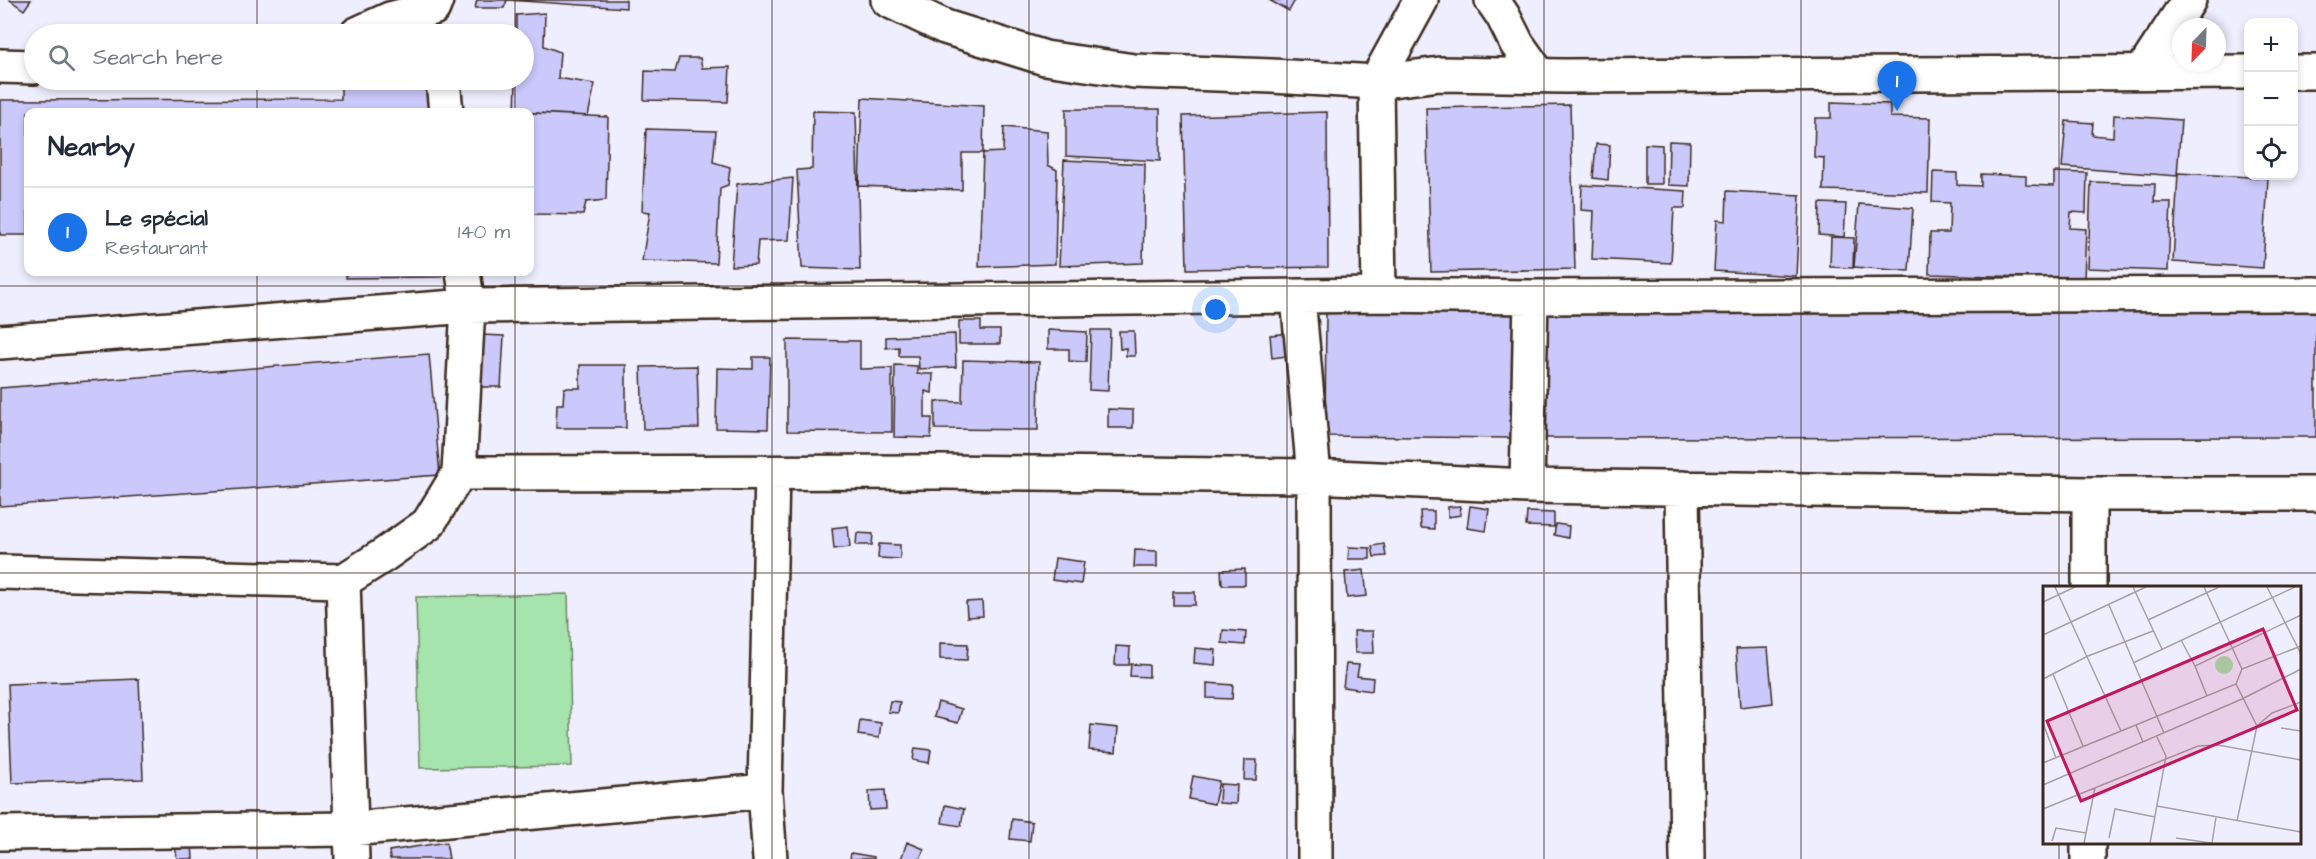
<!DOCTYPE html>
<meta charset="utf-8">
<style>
body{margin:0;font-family:"Architects Daughter",sans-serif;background:#f6f6f7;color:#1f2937}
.controls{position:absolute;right:18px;top:18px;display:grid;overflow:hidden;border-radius:12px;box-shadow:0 3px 9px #0003}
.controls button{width:54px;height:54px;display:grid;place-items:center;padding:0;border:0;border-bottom:2px solid #e0e1e3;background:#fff;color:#1f2937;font:30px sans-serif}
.compass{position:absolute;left:2172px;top:18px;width:54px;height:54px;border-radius:50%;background:#fff;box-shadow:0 3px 9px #0003;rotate:203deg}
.you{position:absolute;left:1216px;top:310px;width:21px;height:21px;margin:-15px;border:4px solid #fff;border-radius:50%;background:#1a73e8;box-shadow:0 0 0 9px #1a73e833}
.badge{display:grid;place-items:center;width:39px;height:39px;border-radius:50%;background:#1a73e8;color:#fff;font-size:20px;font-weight:700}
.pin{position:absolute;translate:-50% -50px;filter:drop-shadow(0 2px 3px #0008)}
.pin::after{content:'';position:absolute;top:32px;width:21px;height:18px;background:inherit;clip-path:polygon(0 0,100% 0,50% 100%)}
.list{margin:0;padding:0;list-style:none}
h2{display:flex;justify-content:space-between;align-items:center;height:78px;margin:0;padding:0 24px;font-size:26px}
h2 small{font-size:20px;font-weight:400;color:#747a83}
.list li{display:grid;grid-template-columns:39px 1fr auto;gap:18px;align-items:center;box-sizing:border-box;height:90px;padding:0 24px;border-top:2px solid #e0e1e3}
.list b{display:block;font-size:22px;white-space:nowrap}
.list p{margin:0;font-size:20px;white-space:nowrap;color:#747a83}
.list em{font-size:20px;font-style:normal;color:#747a83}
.icon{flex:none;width:33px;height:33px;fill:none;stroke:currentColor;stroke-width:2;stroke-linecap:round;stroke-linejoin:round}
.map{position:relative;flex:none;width:2316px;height:859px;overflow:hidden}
.search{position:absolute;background:#fff;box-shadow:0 3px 9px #0003;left:24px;top:24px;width:510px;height:66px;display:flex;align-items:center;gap:15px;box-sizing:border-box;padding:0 21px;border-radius:33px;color:#747a83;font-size:22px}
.panel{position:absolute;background:#fff;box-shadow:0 3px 9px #0003;left:24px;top:108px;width:510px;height:168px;border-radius:12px}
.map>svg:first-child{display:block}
.green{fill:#a5e4ac;stroke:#708765;stroke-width:1.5}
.building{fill:#cbc8fb;stroke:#3b2a1e;stroke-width:1.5}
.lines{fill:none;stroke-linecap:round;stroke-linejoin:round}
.minor-casing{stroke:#3b2a1e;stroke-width:38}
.tertiary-casing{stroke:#3b2a1e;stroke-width:38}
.minor{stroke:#fff;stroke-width:33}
.tertiary{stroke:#fff;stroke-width:33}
.grid{fill:none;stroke:#3b2a1e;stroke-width:1.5;stroke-opacity:0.55}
.inset-road{fill:none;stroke:#a7a0a4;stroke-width:1.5}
.view{fill:#c2185b;fill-opacity:0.15;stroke:#c2185b;stroke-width:3}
.inset-edge{fill:none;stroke:#3b2a1e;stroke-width:3}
</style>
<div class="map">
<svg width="2316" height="859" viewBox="0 0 2316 859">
<rect width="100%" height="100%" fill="#efeefe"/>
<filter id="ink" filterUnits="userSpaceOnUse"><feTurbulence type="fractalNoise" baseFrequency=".0167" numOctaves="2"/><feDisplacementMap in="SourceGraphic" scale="12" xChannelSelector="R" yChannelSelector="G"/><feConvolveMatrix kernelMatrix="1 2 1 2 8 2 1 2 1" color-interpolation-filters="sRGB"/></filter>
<g filter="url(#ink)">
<path class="green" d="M568 594 572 766 420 768 416 597Z"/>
<path class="building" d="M10 0H31L24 10Z
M477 0H507L504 8H475Z
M507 0H626V8Z
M1269 0H1295L1289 11Z
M545 13 544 46 560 52 558 78 595 84 588 116 515 112 516 80H524V34H516V15Z
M679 58H700L702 68 730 67 728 102 644 100 645 71 675 72Z
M341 80H440V112H28V235H0V100L341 99Z
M862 98 984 106 983 153H962V190L859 186Z
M1831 102 1890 104V117L1930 118 1928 193 1823 190 1824 158 1814 157 1815 118H1831Z
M1570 105 1575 269 1431 272 1426 108Z
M1066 109H1160V161L1066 156Z
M482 110 608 117 606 200 586 202 583 215 530 214V112H482Z
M813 111 856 112 860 270 802 268 797 170 812 169Z
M1327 112 1328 267 1187 269 1183 116Z
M2114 115 2181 120 2177 176 2062 167 2066 121 2093 123 2092 135 2113 137Z
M1004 127 1047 131 1048 165 1057 170 1055 264 979 267 983 153 1003 152Z
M646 129 716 131 713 162 730 167 728 185 720 188 716 263 642 261 650 212 642 211Z
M1669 141 1690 142 1689 186 1668 185Z
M1596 144 1610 145 1608 180 1593 178Z
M1645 144 1662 145V184H1645Z
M1064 160 1145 164 1143 263 1059 266Z
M1933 172 1957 173V185L1981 186V174L2026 176V185L2054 186V172L2087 173 2086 213 2071 212 2070 228 2086 229 2084 279 1929 274 1930 233H1949L1950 203 1932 202Z
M2178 173 2268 178 2263 268 2173 262Z
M793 178 789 240 758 241 756 265 731 266 737 184Z
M2091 182 2155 184 2154 202H2171L2168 271 2088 268Z
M1582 185 1686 191 1685 208H1674L1671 263 1592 259 1594 211 1581 210Z
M1727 191 1800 195 1796 276 1714 271 1717 220 1726 221Z
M1820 203 1846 204 1844 237 1819 235Z
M1859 204 1913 208 1909 271 1854 267Z
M1831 237 1854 238 1853 268 1830 267Z
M346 272H442V277L346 278Z
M1326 310 1513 312 1512 438 1325 436Z
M2316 310V437L1543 438V311Z
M959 321H981V330H1000V344H959Z
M1048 330 1087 332 1086 362 1069 361V349H1048Z
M1091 330H1110L1108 391 1089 390Z
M1119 331H1134L1135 356H1126V348L1120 349Z
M1292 333 1295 355 1272 358 1270 335Z
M955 334 956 367 919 369 918 356H899V347L886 348V337Z
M481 335 504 336 501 387H478Z
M787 340 860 341V369L892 368V432L787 431Z
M429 354 440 475 0 506V388Z
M753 357H770L768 429 716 428 717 368 753 369Z
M963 360 1039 362 1038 430 935 429V401L962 402Z
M580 365H626V428H556L557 404H563L564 388H580Z
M895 365 917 366V374H933L932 393 925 391V418H932L931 438 894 437Z
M697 366 699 428 643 429 641 367Z
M1108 409 1133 410V428H1108Z
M1460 506 1461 515 1448 517V507Z
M1470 506 1489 509 1486 531 1467 528Z
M1420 511H1434V529L1421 528Z
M1527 512 1554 513V527L1526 526Z
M1556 524 1569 526 1568 538 1554 535Z
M848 526 850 547 834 549 832 528Z
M857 533 873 534 872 545H856Z
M879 544 900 545V559L878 558Z
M1384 544 1386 556 1374 557 1372 546Z
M1349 547 1370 548V559H1348Z
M1135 550 1157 551V567H1134Z
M1055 558 1084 562 1081 584 1052 580Z
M1245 569V585H1222L1221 570Z
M1364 570 1367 596 1347 598 1345 572Z
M1173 592H1195V605H1173Z
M982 601 983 616 967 617 966 602Z
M1223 630 1246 632 1245 645 1222 643Z
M1354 631H1373L1374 653H1355Z
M940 643 968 644 967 660 940 659Z
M1116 646 1130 647 1129 665H1115Z
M1195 648 1216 650 1215 665 1194 663Z
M1768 648 1773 703 1740 707 1736 649Z
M1131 664 1149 665V677L1130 676Z
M1346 664 1359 665 1357 676 1373 678 1372 691 1343 687Z
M139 679 143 779 12 783 8 684Z
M1207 683 1233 685 1232 699 1207 698Z
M890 701 900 702 898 713 888 712Z
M938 702 962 709 958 723 934 717Z
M860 720 881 723 879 738 858 735Z
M1091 725 1118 728 1116 752 1089 750Z
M915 748 931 750 929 763 913 760Z
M1245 760H1257L1256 780H1244Z
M1193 776 1219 781 1214 804 1189 799Z
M1220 784 1237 785 1236 804 1219 803Z
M885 790 886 809 870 810 869 791Z
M945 805 964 809 961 826 942 823Z
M1012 819 1032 822 1030 841 1010 839Z
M446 842 449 859H390L389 851Z
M907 842 924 849 920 859H901Z
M192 843 193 859H177L175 844Z
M851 853 874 857V859H850Z"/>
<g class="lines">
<defs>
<path id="minor" d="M1492 0 1503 16 1517 44 1539 75
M357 34 390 19 433 8 436 0
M0 66 34 67
M2142 72 2189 0
M443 80 446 112
M1379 295 1376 82 1421 0
M1298 297 1314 476 1315 859
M0 342 468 306 1379 295 1531 297 2316 294
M459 473 468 306 463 272
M1527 486 1531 297
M1682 488 1687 859
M0 572 343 581 384 555 428 524 459 473 941 472 1314 476 1527 486 2089 494H2316
M343 581 352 859
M2089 588V494
M765 791 770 859
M0 833 351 829 765 791 772 473
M2088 859V842"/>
<path id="tertiary" d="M888 0 945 27 1045 58 1134 71 1272 76 1376 82 1440 74 1564 76 2248 72
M2294 72H2316"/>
</defs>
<use href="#minor" class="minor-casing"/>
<use href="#tertiary" class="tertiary-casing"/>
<use href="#minor" class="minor"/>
<use href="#tertiary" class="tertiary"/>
</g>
</g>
<path class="grid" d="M257 0V34M515 0V34M772 0V859M1029 0V859M1287 0V859M1544 0V859M1801 0V859M2059 0V588M257 80V112M515 80V112M257 272V859M515 272V859M0 286H2316M0 573H2316M2059 842V859"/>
<g transform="translate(2043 586)">
<rect width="258" height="258" fill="#efeefe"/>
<path d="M172 79a9 9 0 1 1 18 0a9 9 0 1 1-18 0Z" fill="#a5e4ac"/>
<path class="inset-road" d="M12 1 78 145M90 1 119 63M161 1 199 83M224 1 258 68M0 16 32 1M66 19 121 147M105 34 176 1M0 49 103 1M138 54 152 80M90 77 252 1M10 88 40 160M0 93 45 70 110 45M193 98 214 140M164 110 152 80 258 29M0 137 13 172M93 139 100 156M238 142 258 145M0 177 193 98 199 83 258 60M0 199 199 113 258 83M114 220 258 246M0 223 155 160 175 159 258 174M194 235 214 140 229 127 258 116M66 252 72 223 112 231M133 252 168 257M9 255 13 242 43 247M41 257 52 202M107 257 123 170 114 151M169 257 173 231"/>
<path class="view" d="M220 43 254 124 38 215 4 135Z"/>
<rect width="258" height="258" class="inset-edge"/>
</g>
</svg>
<div class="controls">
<button>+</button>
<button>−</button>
<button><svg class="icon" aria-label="locate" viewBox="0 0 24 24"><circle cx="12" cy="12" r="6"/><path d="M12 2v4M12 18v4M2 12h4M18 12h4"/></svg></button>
</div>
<svg class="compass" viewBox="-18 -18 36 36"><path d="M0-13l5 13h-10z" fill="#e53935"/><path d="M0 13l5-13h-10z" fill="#747a83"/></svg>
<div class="you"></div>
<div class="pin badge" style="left:1897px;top:111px">1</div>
<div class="search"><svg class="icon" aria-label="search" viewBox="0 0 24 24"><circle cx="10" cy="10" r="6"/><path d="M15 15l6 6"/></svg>Search here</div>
<section class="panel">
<h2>Nearby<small></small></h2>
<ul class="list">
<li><span class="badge">1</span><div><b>Le spécial</b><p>Restaurant</p></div><em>140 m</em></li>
</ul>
</section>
</div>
